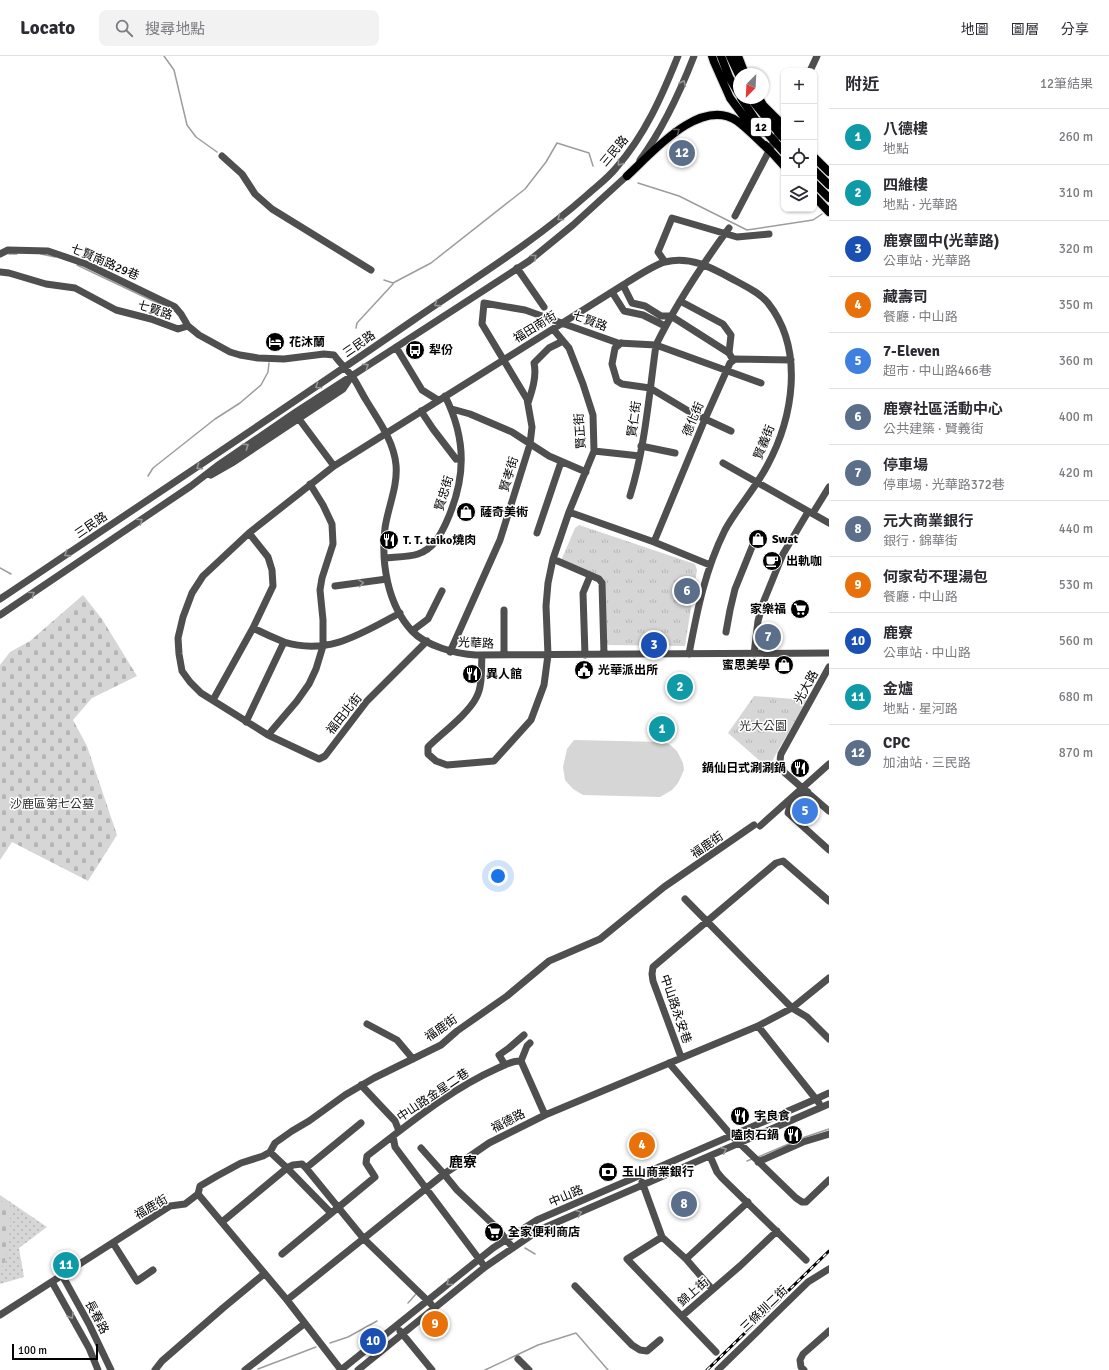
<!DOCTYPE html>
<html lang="zh-TW">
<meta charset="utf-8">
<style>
body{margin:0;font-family:Signika,"Noto Sans TC",sans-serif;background:#f2f2f3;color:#2b2b33}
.controls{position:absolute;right:12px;top:12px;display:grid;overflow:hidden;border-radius:8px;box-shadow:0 1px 3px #0004}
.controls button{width:36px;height:36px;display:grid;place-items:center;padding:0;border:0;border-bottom:1px solid #e1e1e2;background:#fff;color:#2b2b33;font:20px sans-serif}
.compass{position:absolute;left:733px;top:12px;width:36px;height:36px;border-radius:50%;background:#fff;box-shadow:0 1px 3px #0004;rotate:204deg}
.scale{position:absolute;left:12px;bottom:10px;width:86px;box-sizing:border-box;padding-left:4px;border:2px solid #000;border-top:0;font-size:11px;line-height:14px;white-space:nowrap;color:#000;-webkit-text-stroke:3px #fff;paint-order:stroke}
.you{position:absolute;left:498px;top:820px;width:14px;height:14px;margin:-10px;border:3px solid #fff;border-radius:50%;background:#1a73e8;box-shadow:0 0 0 6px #1a73e833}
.badge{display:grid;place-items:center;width:26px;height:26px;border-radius:50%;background:#000;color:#fff;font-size:13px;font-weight:700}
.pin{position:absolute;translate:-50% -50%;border:2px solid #fff;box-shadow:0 1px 4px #0006}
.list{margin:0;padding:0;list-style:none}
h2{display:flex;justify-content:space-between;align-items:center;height:52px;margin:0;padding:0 16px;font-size:17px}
h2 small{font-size:13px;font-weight:400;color:#7c7c81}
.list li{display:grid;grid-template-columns:26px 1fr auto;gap:12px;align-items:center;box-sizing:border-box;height:56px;padding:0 16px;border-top:1px solid #e1e1e2}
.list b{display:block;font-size:15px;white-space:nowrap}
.list p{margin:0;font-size:13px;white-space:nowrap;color:#7c7c81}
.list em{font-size:13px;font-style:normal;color:#7c7c81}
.icon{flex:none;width:22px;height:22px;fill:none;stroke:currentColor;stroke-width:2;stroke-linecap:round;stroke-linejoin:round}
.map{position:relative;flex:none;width:829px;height:1314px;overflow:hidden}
header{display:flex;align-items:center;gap:24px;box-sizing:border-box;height:56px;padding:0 20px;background:#fff;border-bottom:1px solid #e1e1e2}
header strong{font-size:19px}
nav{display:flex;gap:22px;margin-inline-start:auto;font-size:14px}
.search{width:280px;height:36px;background:#f2f2f3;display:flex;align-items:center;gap:10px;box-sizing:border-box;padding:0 14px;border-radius:8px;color:#7c7c81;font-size:15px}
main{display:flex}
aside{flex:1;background:#fff}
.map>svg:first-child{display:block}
.grass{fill:url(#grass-dots)}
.cemetery{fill:url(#cemetery-stones)}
.park{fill:url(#park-tufts)}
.garden{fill:#d6d6d6}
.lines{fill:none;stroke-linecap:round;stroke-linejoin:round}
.stream{stroke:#9d9d9d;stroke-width:1.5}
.major-casing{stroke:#dbdbdb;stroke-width:10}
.minor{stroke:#4f4f4f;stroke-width:7}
.major{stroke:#000;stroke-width:8}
.rail-casing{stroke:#000;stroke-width:3}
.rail{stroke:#fff;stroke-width:1.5;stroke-dasharray:4.5;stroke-linecap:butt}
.oneway{stroke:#959595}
.oneway2{stroke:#595959}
.labels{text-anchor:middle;stroke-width:3;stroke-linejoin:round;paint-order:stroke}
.shield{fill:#fff;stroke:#4c4c4c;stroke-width:1}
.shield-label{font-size:11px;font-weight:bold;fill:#000}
.street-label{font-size:12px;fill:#000;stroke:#fff}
.poi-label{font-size:12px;font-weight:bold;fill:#000;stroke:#fff;text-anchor:start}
.park-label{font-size:12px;fill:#2d2d2d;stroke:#fff}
.quarter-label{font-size:14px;font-weight:bold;fill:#000;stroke:#fff}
</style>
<header>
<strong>Locato</strong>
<div class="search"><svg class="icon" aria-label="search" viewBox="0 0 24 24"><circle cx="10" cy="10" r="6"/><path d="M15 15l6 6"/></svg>搜尋地點</div>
<nav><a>地圖</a><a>圖層</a><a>分享</a></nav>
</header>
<main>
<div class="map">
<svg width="829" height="1314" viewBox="0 0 829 1314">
<defs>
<pattern id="grass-dots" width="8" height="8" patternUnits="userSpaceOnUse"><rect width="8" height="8" fill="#d6d6d6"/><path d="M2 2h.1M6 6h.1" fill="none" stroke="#b6b6b6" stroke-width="1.8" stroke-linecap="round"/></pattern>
<pattern id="cemetery-stones" width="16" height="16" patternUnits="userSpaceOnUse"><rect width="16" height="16" fill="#d6d6d6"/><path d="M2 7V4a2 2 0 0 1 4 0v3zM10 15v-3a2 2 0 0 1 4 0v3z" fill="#b6b6b6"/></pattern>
<pattern id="park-tufts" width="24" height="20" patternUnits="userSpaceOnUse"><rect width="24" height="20" fill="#d6d6d6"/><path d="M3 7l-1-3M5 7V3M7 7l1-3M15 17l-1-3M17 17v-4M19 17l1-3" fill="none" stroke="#b6b6b6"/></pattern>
</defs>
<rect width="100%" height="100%" fill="#fff"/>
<path class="grass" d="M0 1139 47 1171 19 1192 24 1221 0 1228Z"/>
<path class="cemetery" d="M83 539 102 563 137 620 92 642 73 664 87 690 117 779 88 825 12 786 0 804V609L10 596 30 585Z
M5 1145 11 1150 9 1188 4 1209 0 1212V1146Z"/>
<path class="park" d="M579 469 695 508 697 514 685 590 606 589 605 537 595 523 560 507 575 472Z
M754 640 807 644 768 712 728 677Z"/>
<path class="garden" d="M574 684 663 686 669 688 677 695 683 707 684 714 678 727 672 734 660 741 583 739 573 733 565 724 563 711 567 693Z"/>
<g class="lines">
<path class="stream" d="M164 0 174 14 187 69 196 81 217 96
M638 127 679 140 747 174 813 164 822 158
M9 198H17
M41 198 55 201
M77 209 174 255
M384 224 393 227 431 207 525 133 546 106 557 87 589 97 593 110
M356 272 357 267 393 228
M148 420 153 412 215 363 240 347 261 329 268 316 269 307
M0 512 11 518
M758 1101 805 1081 829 1073
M747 1105 752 1103
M525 1192 535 1198
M408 1247 416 1238
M330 1287 348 1281 377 1265
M258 1313 316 1291
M485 1314 538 1289 576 1277 608 1314"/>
<defs>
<path id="major" d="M712 0 714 6 730 42 756 77
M721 0 729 21 739 38
M730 0 739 19
M738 0 745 18
M741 42 757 66 784 96
M751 42 755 48 784 83
M759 42 763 49 784 70
M765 89 784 110
M814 101 829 116
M814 114 829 129
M627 120C651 98 700 40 737 65 748 73 758 84 769 94
M814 127 829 142
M814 140 829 156"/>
</defs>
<use href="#major" class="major-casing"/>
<path class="minor" d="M810 15 817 0
M222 100 242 118 255 138 272 153 371 214
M640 104C663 73 680 36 694 0
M735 160 781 72
M0 198 8 194 48 195 86 208 175 251 181 258 188 270 199 279 230 296 240 299 258 302 284 303 324 298 334 299C340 307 346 313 352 320 357 327 361 336 366 344 378 364 394 385 396 409 398 430 388 451 385 472 381 506 387 548 412 575 426 590 456 598 476 599L829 597
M665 206 658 196 672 162 737 181 769 178
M517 212 544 251
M0 216 9 217 46 228 75 232 116 254 151 263 178 273 188 270
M623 229 632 247 645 250 661 260H671L729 297 733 304
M612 236 624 255 643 259 665 270
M680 245 723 268 731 279 729 297
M484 247 525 254 618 287 656 289C676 248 702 209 729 172
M621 287 615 292 612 308 617 325 622 328 650 332 690 356 731 375
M396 291 422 334 438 344
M528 347C532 335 537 320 534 307L549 292 563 285
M452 353 470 358 512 376 549 400 586 416
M421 355 433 373 456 403
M299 363 334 410
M641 390 675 397
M594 395 640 400
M723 407 829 467
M211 419 232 407 343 333 349 324
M630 440C645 392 649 339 656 289L761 327
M569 456 654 486 710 509
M813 457 829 431
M537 477 561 406
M654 486 705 363 730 307 735 303 791 304
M385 502C394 501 410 501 418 498 433 493 440 480 446 467 466 423 467 384 445 340
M553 503 599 523 602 527 604 598
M335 530 387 523
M0 543C139 450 277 358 415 263 473 223 534 186 587 139 597 130 608 122 616 112 645 79 662 40 678 0
M504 554V599
M0 559 191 430 217 410 296 356 529 205 573 169 630 117
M253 572C263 577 274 582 284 586 329 600 362 577 400 557
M412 575 428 563 442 535
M726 576 730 554 735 533 754 486
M427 585 367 645 325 700 319 703 268 679 201 637 190 626 182 615 179 598 178 582 183 561 192 537 203 520 249 477 334 410 623 229C633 223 655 208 665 206 691 199 714 213 736 225 747 231 760 237 768 247 805 294 793 362 767 410 755 433 737 452 725 474 705 514 697 555 689 598
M450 596 500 484 530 388 532 371 527 343 482 268 484 247
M754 598 758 565 763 547 783 498 808 456
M482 599C481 612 483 630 476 642 468 658 441 678 428 691V698L436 705 447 709 494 705 531 664 544 629 548 599 546 550 548 527 553 503 569 456 594 395 593 359 583 328 569 292 553 273
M585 599 583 537 590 520
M829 611 781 698C779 706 781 710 785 717L829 755
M213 644 253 572 273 530 272 514 268 501 249 477
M246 666 284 586
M268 679 297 645 309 628 316 613 323 590V564L320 534 322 522 333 488 332 468 323 449 310 428
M808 736 789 753 788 757 829 794
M760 770 829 708
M685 843 792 952 807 961 829 983
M367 968 397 984 413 1003
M758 970 819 1047
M681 1001 653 925 652 918 653 911 776 807 783 805 829 845
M521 1005 527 990 530 987
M669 1007 731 1079 796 1142 802 1146H806L829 1124
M505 1009 499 999 509 992 524 979
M361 1029 395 1065 399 1075
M393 1080 395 1091 482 1207
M421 1092 444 1118 457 1134 497 1172 513 1192
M270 1096 287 1112 293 1109 302 1108 306 1112 364 1183 431 1248
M710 1100 717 1116 722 1122 806 1204
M758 1106 803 1086 829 1078
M306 1112 361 1067
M642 1126 662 1181 686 1203 712 1233
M198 1138 287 1244 341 1314
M222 1166 287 1112 331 1157
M662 1181 627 1203 716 1296
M113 1187 137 1225 153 1214
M282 1198 375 1121 366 1107 367 1100C409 1068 449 1034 498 1012 505 1009 513 1004 521 1005L545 1059
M686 1203 748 1146
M62 1219 89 1268 111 1314
M52 1226 89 1292 98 1314
M575 1230 632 1289 640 1294 647 1295 660 1284
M287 1244 444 1118 489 1087 545 1059 758 970 792 952 829 922
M0 1259 170 1150 185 1148 198 1138 200 1130 217 1120 241 1107 263 1100 270 1096 275 1087 292 1075 309 1065 345 1039 374 1022 441 989 457 975 507 940 549 905 600 883 664 831 754 769
M682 1260 740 1210 777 1175
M400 1275 432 1314
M518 1303 529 1314
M155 1314 162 1305 223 1252 264 1218
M245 1314 304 1268
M341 1314 493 1192 537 1164 816 1043 829 1037
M358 1314 485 1211 539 1174 829 1048
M718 1314 808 1226 829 1213
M804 1314 801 1311 800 1304 803 1298 829 1275"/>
<use href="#major" class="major"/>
<defs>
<path id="rail" d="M707 1314 829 1195"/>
</defs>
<use href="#rail" class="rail-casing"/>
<use href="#rail" class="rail"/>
</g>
<defs><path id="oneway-chevron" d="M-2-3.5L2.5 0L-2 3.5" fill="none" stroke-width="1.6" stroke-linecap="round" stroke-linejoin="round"/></defs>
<g class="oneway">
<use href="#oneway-chevron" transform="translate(683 27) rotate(-65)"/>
<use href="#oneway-chevron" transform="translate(620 107) rotate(127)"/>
<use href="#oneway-chevron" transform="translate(560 162) rotate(143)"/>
<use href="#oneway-chevron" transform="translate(534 201) rotate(-39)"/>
<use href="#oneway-chevron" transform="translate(437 248) rotate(147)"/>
<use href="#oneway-chevron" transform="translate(366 310) rotate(-34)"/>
<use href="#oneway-chevron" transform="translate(318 330) rotate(145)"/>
<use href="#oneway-chevron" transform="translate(246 390) rotate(-34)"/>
<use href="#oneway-chevron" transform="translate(199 411) rotate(146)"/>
<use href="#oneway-chevron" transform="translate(140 465) rotate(-34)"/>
<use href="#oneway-chevron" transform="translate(67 498) rotate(147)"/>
<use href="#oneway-chevron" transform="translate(361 527) rotate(-8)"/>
<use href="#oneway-chevron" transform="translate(32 538) rotate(-34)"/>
<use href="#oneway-chevron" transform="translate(724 1094) rotate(-24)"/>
<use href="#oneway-chevron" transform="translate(579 1157) rotate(-23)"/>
<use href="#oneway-chevron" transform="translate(449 1227) rotate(141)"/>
<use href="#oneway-chevron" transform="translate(71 1260) rotate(60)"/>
</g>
<use class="oneway2" href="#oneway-chevron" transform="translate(677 75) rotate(-37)"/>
<defs>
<symbol id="hotel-disc" viewBox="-11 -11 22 22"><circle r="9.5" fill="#000" stroke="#fff"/><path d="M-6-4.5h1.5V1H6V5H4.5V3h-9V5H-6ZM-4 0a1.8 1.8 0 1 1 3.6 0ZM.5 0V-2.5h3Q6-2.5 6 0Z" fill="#fff"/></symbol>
<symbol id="bus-disc" viewBox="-11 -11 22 22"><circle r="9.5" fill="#000" stroke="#fff"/><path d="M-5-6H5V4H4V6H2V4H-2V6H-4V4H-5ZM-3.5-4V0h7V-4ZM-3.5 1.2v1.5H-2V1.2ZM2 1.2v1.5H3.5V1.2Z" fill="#fff"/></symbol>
<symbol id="shop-disc" viewBox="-11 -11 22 22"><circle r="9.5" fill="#000" stroke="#fff"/><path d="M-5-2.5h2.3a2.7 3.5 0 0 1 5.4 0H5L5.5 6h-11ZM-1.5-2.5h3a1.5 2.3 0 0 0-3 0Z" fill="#fff"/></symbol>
<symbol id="restaurant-disc" viewBox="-11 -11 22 22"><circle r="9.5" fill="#000" stroke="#fff"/><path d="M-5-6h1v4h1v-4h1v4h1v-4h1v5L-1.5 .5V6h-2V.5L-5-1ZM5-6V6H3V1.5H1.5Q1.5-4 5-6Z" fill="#fff"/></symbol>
<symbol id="cafe-disc" viewBox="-11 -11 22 22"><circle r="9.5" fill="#000" stroke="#fff"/><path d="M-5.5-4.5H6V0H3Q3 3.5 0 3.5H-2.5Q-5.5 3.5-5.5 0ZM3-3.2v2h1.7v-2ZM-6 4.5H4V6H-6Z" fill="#fff"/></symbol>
<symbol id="supermarket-disc" viewBox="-11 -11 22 22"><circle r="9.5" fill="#000" stroke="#fff"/><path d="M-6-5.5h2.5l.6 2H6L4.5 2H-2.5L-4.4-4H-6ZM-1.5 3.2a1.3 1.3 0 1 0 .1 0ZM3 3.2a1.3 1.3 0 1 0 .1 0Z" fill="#fff"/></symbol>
<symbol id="civic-disc" viewBox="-11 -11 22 22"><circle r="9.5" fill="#000" stroke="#fff"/><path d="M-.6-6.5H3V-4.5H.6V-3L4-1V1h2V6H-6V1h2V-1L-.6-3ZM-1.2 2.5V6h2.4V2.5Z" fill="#fff"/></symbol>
<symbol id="bank-disc" viewBox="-11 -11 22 22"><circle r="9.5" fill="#000" stroke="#fff"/><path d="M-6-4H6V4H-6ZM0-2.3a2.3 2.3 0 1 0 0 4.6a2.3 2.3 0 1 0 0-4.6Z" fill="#fff"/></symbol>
</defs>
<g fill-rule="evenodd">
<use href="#hotel-disc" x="264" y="275" width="22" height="22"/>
<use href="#bus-disc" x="404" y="283" width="22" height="22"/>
<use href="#shop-disc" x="455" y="445" width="22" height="22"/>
<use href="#shop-disc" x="747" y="472" width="22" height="22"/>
<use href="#restaurant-disc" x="378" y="473" width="22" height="22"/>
<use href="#cafe-disc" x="761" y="494" width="22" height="22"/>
<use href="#supermarket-disc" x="789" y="542" width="22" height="22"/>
<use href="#shop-disc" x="773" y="598" width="22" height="22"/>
<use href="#civic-disc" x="573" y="603" width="22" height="22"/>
<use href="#restaurant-disc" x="461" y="607" width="22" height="22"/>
<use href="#restaurant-disc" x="789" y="701" width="22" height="22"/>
<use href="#restaurant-disc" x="729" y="1049" width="22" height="22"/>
<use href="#restaurant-disc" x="782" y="1068" width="22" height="22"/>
<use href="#bank-disc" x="597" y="1105" width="22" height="22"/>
<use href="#supermarket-disc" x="483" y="1165" width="22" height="22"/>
</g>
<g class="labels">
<rect class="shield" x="751" y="62" width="20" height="18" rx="3"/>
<g class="shield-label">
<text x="761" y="75">12</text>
</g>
<g class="street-label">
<text transform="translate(614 95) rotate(-50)" y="4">三民路</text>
<text transform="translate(105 206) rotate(23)" y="4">七賢南路29巷</text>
<text transform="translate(155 254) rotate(18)" y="4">七賢路</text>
<text transform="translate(590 265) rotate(20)" y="4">七賢路</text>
<text transform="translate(535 271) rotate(-32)" y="4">福田南街</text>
<text transform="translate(359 288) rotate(-35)" y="4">三民路</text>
<text transform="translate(634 363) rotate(-82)" y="4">賢仁街</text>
<text transform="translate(693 363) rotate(-67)" y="4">德化街</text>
<text transform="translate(580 375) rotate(-94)" y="4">賢正街</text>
<text transform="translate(764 386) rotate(-68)" y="4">賢義街</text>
<text transform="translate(509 418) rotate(-73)" y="4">賢孝街</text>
<text transform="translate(444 437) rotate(-73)" y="4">賢忠街</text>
<text transform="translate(91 469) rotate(-34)" y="4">三民路</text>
<text transform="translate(476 587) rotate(3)" y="4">光華路</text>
<text transform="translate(806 631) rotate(-61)" y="4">光大路</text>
<text transform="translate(344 658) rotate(-51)" y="4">福田北街</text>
<text transform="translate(707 789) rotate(-35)" y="4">福鹿街</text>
<text transform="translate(676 953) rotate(71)" y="4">中山路永安巷</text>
<text transform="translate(441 972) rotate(-35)" y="4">福鹿街</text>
<text transform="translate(433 1039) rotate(-34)" y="4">中山路金星二巷</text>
<text transform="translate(508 1065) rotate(-27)" y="4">福德路</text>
<text transform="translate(566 1140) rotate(-23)" y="4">中山路</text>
<text transform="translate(151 1151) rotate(-30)" y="4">福鹿街</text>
<text transform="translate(693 1236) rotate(-41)" y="4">錦上街</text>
<text transform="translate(764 1253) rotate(-44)" y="4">三條圳二街</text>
<text transform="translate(97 1261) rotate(62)" y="4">長春路</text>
</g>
<g class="poi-label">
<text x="289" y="290">花沐蘭</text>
<text x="429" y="298">犁份</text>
<text x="480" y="460">薩奇美術</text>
<text x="772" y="487">Swat</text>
<text x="403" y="488">T. T. taiko燒肉</text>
<text x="786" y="509">出軌咖</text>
<text x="786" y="557" text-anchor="end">家樂福</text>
<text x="770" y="613" text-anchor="end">蜜思美學</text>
<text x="598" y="618">光華派出所</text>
<text x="486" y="622">異人館</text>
<text x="786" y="716" text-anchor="end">鍋仙日式涮涮鍋</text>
<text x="754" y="1064">宇良食</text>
<text x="779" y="1083" text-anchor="end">嗑肉石鍋</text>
<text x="622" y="1120">玉山商業銀行</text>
<text x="508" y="1180">全家便利商店</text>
</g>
<g class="park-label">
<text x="763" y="674">光大公園</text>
<text x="52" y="752">沙鹿區第七公墓</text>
</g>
<g class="quarter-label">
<text x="463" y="1111">鹿寮</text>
</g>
</g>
</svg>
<div class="controls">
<button>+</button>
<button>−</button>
<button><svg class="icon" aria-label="locate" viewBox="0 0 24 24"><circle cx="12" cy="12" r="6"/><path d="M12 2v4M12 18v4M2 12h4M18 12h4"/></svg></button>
<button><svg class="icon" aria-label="layers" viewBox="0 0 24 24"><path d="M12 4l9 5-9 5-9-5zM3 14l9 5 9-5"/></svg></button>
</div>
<svg class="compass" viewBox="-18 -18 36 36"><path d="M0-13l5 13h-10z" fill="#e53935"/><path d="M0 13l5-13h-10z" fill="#7c7c81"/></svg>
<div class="scale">100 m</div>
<div class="you"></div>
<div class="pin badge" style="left:662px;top:673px;background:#0f9aa8">1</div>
<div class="pin badge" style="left:680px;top:631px;background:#0f9aa8">2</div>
<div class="pin badge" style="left:654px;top:589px;background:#1a4fb4">3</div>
<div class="pin badge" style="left:642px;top:1089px;background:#e8710a">4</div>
<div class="pin badge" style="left:805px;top:755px;background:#3f7fe0">5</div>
<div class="pin badge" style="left:687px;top:535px;background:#5c6f8a">6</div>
<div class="pin badge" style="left:768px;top:581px;background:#5c6f8a">7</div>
<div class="pin badge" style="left:684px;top:1148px;background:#5c6f8a">8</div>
<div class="pin badge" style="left:435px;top:1268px;background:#e8710a">9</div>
<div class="pin badge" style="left:373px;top:1285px;background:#1a4fb4">10</div>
<div class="pin badge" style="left:66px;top:1209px;background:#0f9aa8">11</div>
<div class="pin badge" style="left:682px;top:97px;background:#5c6f8a">12</div>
</div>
<aside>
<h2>附近<small>12筆結果</small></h2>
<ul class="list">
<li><span class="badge" style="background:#0f9aa8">1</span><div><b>八德樓</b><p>地點</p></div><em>260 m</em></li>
<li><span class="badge" style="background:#0f9aa8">2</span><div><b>四維樓</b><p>地點 · 光華路</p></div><em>310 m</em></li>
<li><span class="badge" style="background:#1a4fb4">3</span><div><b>鹿寮國中(光華路)</b><p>公車站 · 光華路</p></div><em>320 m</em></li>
<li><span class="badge" style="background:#e8710a">4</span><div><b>藏壽司</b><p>餐廳 · 中山路</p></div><em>350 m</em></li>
<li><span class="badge" style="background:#3f7fe0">5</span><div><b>7-Eleven</b><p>超市 · 中山路466巷</p></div><em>360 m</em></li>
<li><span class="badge" style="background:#5c6f8a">6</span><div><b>鹿寮社區活動中心</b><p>公共建築 · 賢義街</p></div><em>400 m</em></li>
<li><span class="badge" style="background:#5c6f8a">7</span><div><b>停車場</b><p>停車場 · 光華路372巷</p></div><em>420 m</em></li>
<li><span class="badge" style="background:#5c6f8a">8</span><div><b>元大商業銀行</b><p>銀行 · 錦華街</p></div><em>440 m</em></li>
<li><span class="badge" style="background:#e8710a">9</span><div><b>何家茍不理湯包</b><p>餐廳 · 中山路</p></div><em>530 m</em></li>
<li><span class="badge" style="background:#1a4fb4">10</span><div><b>鹿寮</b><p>公車站 · 中山路</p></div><em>560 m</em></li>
<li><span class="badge" style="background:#0f9aa8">11</span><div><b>金爐</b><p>地點 · 星河路</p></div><em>680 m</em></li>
<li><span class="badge" style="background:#5c6f8a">12</span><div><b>CPC</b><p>加油站 · 三民路</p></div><em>870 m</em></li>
</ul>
</aside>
</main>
